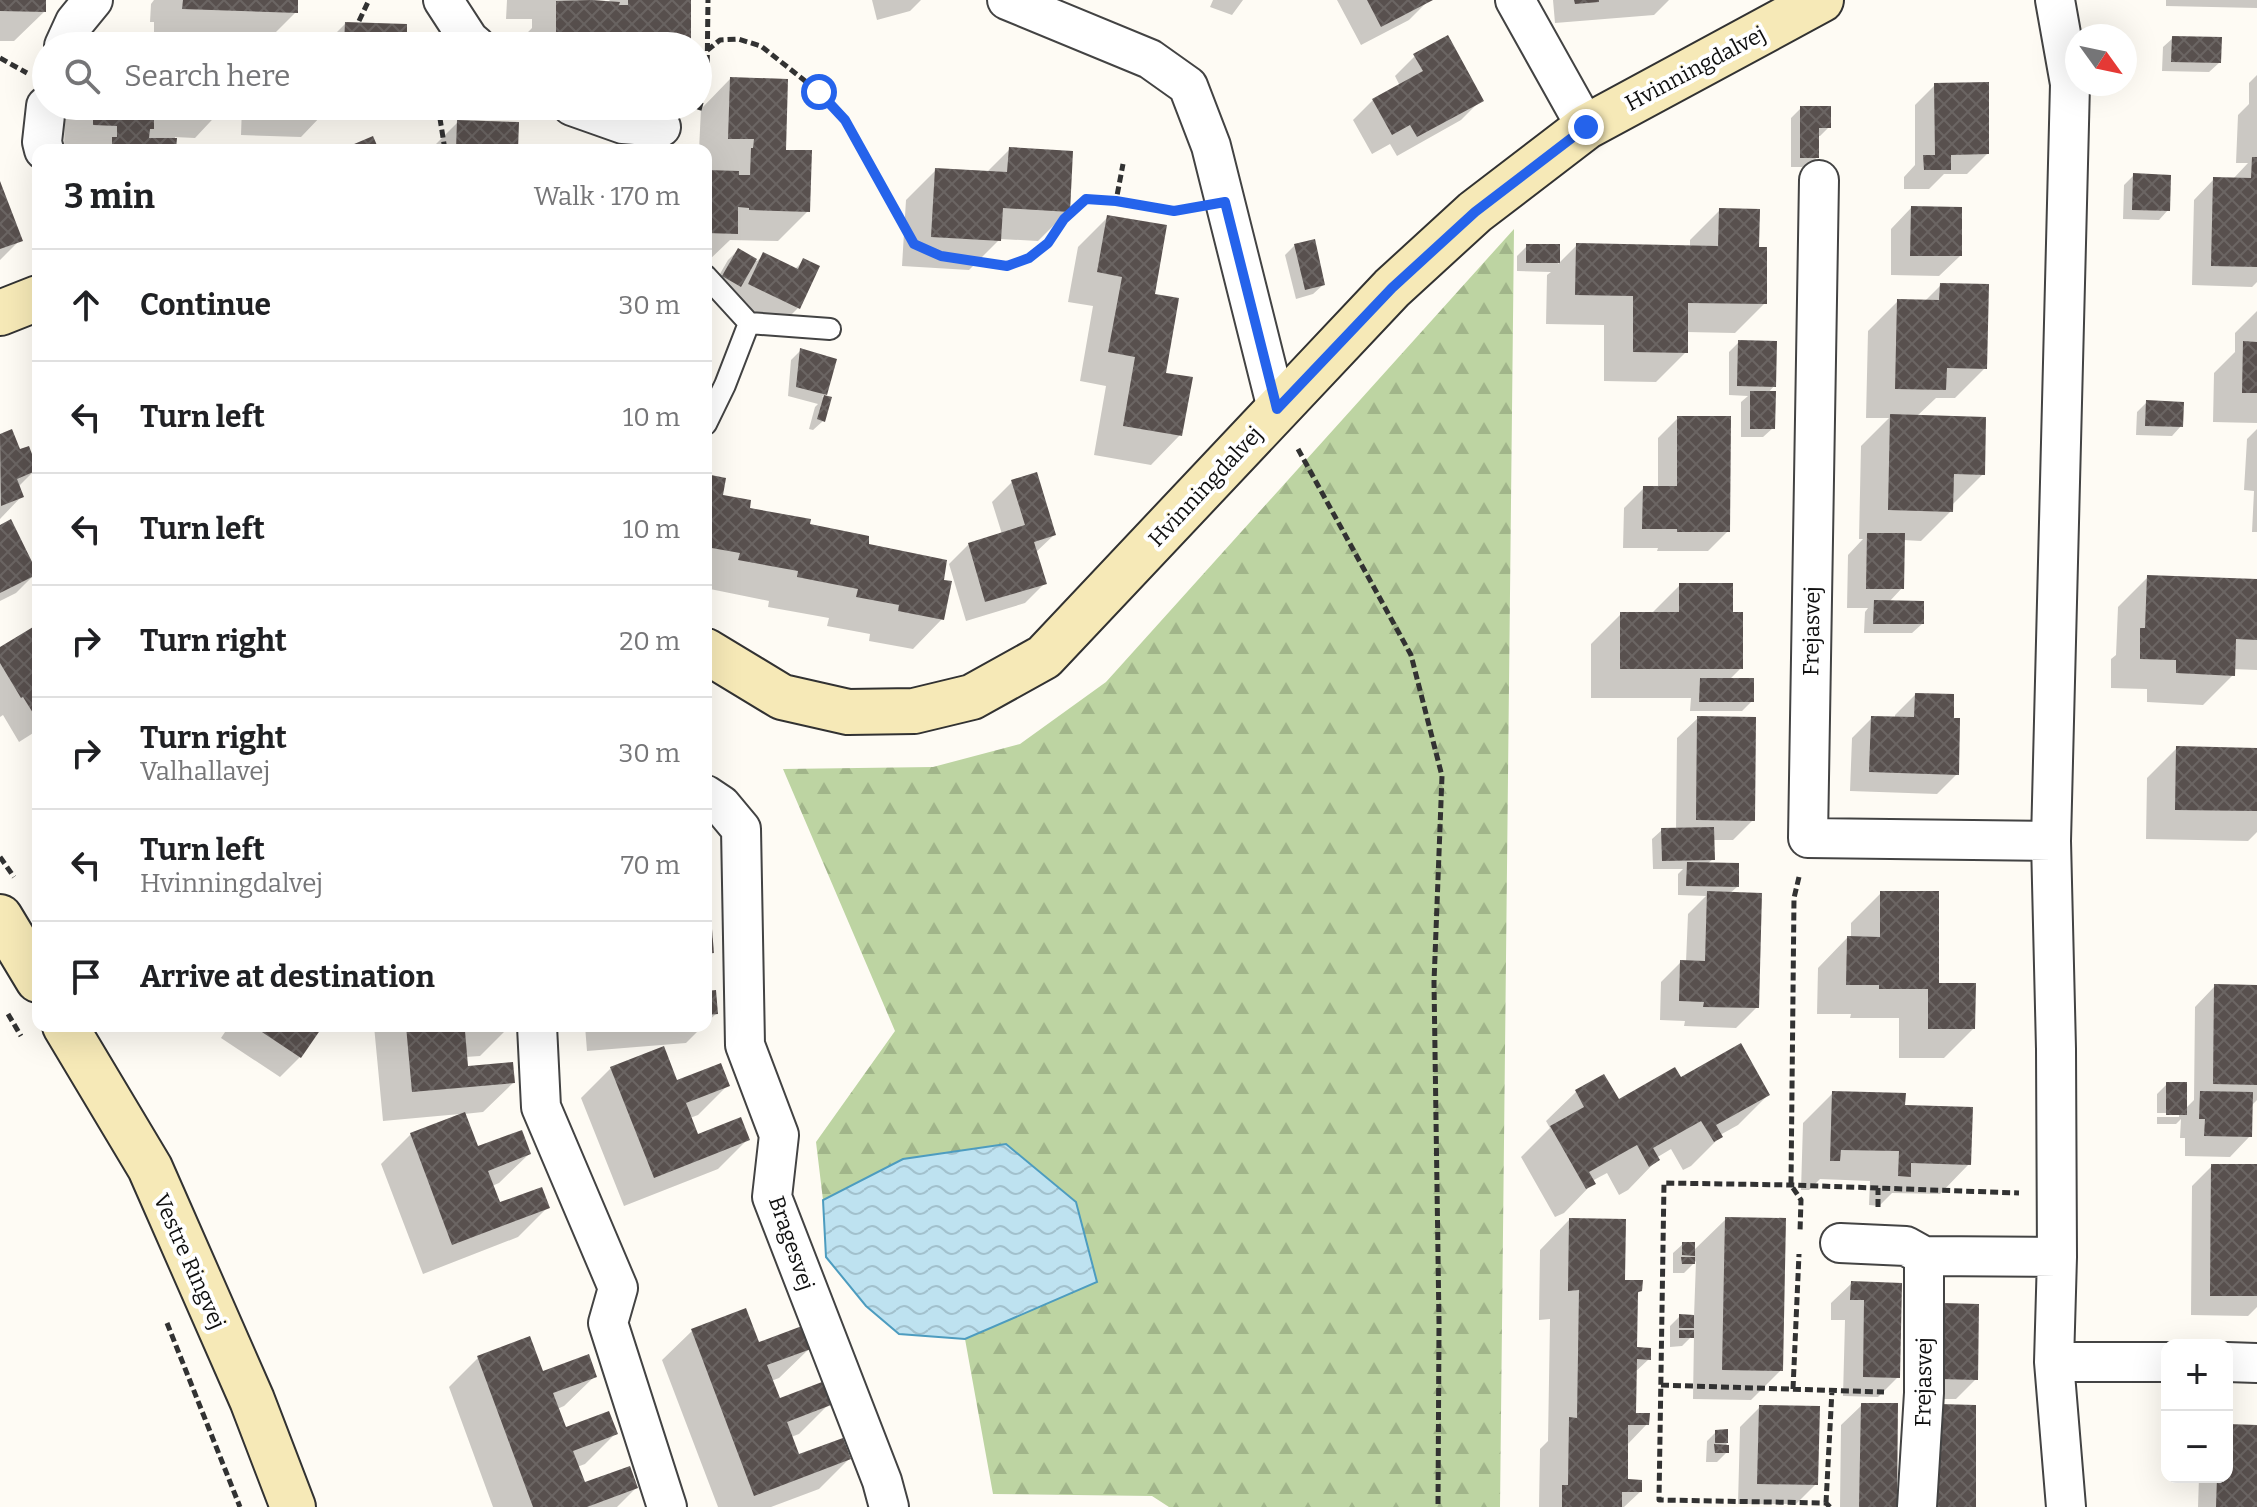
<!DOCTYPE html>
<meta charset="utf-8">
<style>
body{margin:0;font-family:Bitter,serif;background:#f6f6f6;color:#202124}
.controls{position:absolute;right:24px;bottom:24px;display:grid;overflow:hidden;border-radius:16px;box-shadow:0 8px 32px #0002}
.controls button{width:72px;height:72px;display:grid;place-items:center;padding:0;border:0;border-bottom:2px solid #e0e0e0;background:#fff;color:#202124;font:40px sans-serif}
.compass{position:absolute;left:2065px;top:24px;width:72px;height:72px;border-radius:50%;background:#fff;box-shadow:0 8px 32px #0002;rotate:123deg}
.stop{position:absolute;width:24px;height:24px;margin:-18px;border:6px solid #2563eb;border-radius:50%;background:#fff}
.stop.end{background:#2563eb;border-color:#fff;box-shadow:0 2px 8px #0008}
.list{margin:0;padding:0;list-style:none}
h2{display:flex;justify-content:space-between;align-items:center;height:104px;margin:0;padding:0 32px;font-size:34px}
h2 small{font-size:26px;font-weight:400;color:#757577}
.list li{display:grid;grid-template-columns:52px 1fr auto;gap:24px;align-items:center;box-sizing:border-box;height:112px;padding:0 32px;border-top:2px solid #e0e0e0}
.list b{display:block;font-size:30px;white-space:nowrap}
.list p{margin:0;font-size:26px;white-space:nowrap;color:#757577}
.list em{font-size:26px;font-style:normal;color:#757577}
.icon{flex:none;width:44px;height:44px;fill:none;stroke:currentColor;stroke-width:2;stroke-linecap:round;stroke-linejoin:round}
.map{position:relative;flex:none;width:2257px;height:1507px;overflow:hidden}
.search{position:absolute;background:#fff;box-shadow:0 8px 32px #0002;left:32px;top:32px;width:680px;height:88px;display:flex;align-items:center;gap:20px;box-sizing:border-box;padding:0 28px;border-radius:44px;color:#757577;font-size:30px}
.panel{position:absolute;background:#fff;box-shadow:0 8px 32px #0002;left:32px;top:144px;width:680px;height:888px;border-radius:16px}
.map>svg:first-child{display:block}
.forest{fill:url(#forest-firs)}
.water{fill:url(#water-waves);stroke:#4d9cbf;stroke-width:2}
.shadow{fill:#0003}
.building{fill:url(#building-cross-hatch)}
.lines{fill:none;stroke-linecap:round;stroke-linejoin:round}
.lane-casing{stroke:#434343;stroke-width:24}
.street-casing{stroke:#434343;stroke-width:42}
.secondary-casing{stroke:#323232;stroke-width:48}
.path{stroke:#323232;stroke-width:5;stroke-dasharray:8 4;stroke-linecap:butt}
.lane{stroke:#fff;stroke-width:20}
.street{stroke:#fff;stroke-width:38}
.secondary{stroke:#f6e9b7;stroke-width:44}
.route{stroke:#2563eb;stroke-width:10}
.labels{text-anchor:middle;stroke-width:8;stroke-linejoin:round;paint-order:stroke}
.street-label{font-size:22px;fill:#101010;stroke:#fff}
</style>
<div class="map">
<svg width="2257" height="1507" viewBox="0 0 2257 1507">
<defs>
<pattern id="forest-firs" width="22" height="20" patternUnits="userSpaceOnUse" patternTransform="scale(2)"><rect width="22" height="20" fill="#bdd4a2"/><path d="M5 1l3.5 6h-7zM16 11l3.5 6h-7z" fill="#a1b58a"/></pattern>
<pattern id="water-waves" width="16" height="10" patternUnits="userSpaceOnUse" patternTransform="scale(2)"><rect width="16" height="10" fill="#bee2f0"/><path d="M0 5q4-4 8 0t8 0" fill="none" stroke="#a2c1cd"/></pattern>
<pattern id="building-cross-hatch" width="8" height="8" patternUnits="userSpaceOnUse" patternTransform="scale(2)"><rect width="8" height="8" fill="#58504e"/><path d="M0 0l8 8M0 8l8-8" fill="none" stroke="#6b6563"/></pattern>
</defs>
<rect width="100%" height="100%" fill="#fefbf4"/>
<path class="forest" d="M1514 229 1500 1507H1169L1152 1496 993 1494 965 1339 1096 1282 1076 1203 1006 1144 903 1159 823 1200 816 1142 895 1031 783 769 933 767 1020 744 1106 682Z"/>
<path class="water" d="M1006 1144 1076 1202 1097 1282 965 1339 899 1334 866 1306 826 1257 823 1200 903 1159Z"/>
<path class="shadow" d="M0 0H44V12L14 41H0Z
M154 0H298L296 12 266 42 154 38V22H150L151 4Z
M507 0H590V3H607L610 0H689V42L684 46H527V33L532 28V19H506Z
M872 0H921L910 11 877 20Z
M1213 0H1243L1232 15 1210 7Z
M1337 0H1429L1409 20 1361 45Z
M1553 0H1669L1654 15 1555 23Z
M2166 0H2257V8L2166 6Z
M345 24 405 46H323Z
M2173 38 2219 63 2209 72 2162 71 2163 47Z
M1415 56 1481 100 1461 120 1397 156 1390 144 1372 154 1353 120 1373 100 1400 86 1395 76Z
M2257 75V282L2252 287 2192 285 2194 200 2214 179 2232 180 2248 163H2236L2238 115 2249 104V83Z
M730 79 784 152 808 211 778 241 730 240 706 263V150H699L701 109Z
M1935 85 1987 154 1967 174H1944L1929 189H1904V177L1915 165V105Z
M65 106H225L195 138 175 137 174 150H64Z
M242 106H383L373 116 323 114 301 137 241 135Z
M1801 108 1829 127 1820 136H1817V157L1808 167H1791V118Z
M458 122 516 150H430Z
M1010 149 1068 211 1038 241 1000 239 969 270 902 266 906 200 936 170 986 173Z
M2134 175 2168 210 2159 220 2123 219 2124 185Z
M0 185 20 240 0 260Z
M1911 208 1960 256 1939 276 1891 275V229Z
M1720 210 1757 249 1765 303 1735 333 1686 332V352L1656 382 1604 381V325L1546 324 1547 275 1551 272 1517 271V256L1527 246H1558V264L1577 245 1690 247V240Z
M1108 217 1153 296 1164 374 1180 435 1151 465 1094 455 1106 386 1080 381 1093 306 1068 302 1078 247Z
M1295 245 1323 285 1313 294 1296 299 1285 255Z
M738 250 757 261 764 255 794 270 804 260 798 308 778 328 729 304 713 286 728 260Z
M1941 285 1985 368 1955 398H1936L1916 417 1983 474 1953 504 1951 511 1921 541 1903 540 1902 588 1889 602 1922 624 1912 633H1864L1865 612 1868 608H1847L1848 555 1863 539H1859L1861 446 1889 418H1866L1868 331 1898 301 1924 302Z
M2257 311V423L2213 422 2214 373 2235 352V333Z
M1739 342 1774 386 1768 393 1773 428 1763 437H1741V402L1748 396 1729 395V352Z
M801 350 825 394 822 397 830 399 823 421 813 430 809 429 815 407 818 404 788 396 791 360Z
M2147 402 2181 426 2172 436 2136 435 2137 412Z
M1678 418 1728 531 1708 551H1657L1658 548H1623L1624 508 1644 488H1658V438Z
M2257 429V532H2252L2254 491 2244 490 2247 439Z
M11 431 19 452 36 469 18 487 22 496 0 519V436Z
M706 476 720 496 748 509 808 526 867 546 942 619 913 649 869 641 870 634 827 626 829 618 768 607 769 601 710 589 712 583 706 582Z
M1012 482 1054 535 1035 553 1045 583 1025 603 966 621 949 564 969 544 1002 534 992 502Z
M0 527 36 573 16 593 0 601Z
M2148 577 2257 581V670L2233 669V675L2203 705 2147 702V689L2111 688V659L2116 655 2118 607Z
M1680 585 1731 614 1741 668 1729 680 1752 701 1742 711H1690L1691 698H1591V644L1621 614H1651Z
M38 627V730L19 742 3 715 0 717V650Z
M1915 695 1957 774 1937 794 1850 791 1852 738 1872 718H1895V715Z
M1698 718 1753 820 1733 840H1712L1713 859 1707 864 1737 887 1729 894 1757 1007 1736 1028 1684 1026 1685 1021 1660 1020 1661 982 1681 962H1686L1688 914 1706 896 1678 895V874L1683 869H1653L1652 839 1662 830 1676 829 1677 738Z
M2177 748 2257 750V832L2248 841 2146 839 2147 778Z
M1881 893 1937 984 1973 1029 1944 1058H1899V1018H1850L1851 1014H1817L1818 968 1847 938H1851V923Z
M2215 986 2257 987V1100L2252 1105 2250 1136 2230 1157 2185 1156V1138H2180L2181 1119 2176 1124H2157V1117H2179V1113H2157V1094L2167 1084 2185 1109 2194 1100 2195 1007Z
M706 993 716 1014 706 1023Z
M229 1026H320L300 1057 280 1077 221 1038Z
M374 1026H510L480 1056 465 1057 466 1068 513 1083 483 1112 464 1114 477 1149 529 1154 499 1183 492 1186 499 1205 547 1208 518 1237 423 1274 381 1164 411 1134 460 1114 383 1121Z
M585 1026H703L686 1043 587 1051Z
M611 1068 676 1083 728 1085 698 1115 690 1118 697 1137 748 1139 718 1169 624 1206 581 1098Z
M1680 1080 1768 1095 1738 1125 1720 1135 1721 1136 1691 1166 1683 1170 1671 1149 1656 1158 1657 1160 1628 1190 1619 1195 1607 1173 1592 1181 1593 1183 1564 1213 1555 1217 1521 1157 1550 1128 1546 1121 1576 1092 1618 1102Z
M1833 1093 1903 1107 1969 1164 1940 1194 1892 1193 1879 1206 1869 1205 1870 1181 1820 1179 1809 1190H1801L1803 1123Z
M2212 1166H2257V1307L2248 1316 2191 1315 2192 1186Z
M1726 1219 1781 1370 1751 1400 1693 1399 1694 1334 1682 1346 1670 1347V1326L1680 1316 1694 1317 1696 1261 1684 1273H1673V1253L1683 1244 1693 1251Z
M1569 1220 1623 1282 1640 1291 1636 1295 1635 1349 1649 1359 1634 1373V1415L1647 1424 1626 1446V1481L1640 1492 1624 1507H1539L1540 1449 1548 1441 1550 1319 1539 1320 1540 1250Z
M1852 1283 1900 1285 1898 1377 1878 1397 1843 1396 1845 1320H1831V1303Z
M1923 1325 1976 1379 1956 1399H1921Z
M692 1331 758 1345 809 1349 779 1378 771 1381 779 1401 829 1404 799 1434 791 1437 798 1457 849 1459 819 1489 771 1507H718L662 1360Z
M478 1358 542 1374 594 1377 564 1406 557 1409 565 1430 615 1434 585 1464 577 1467 583 1485 636 1488 617 1507H493L449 1387Z
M1862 1405 1895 1507H1840L1841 1425Z
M1760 1407 1816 1484 1796 1504H1738L1740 1427Z
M2227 1426 2257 1427V1507H2198L2199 1477H2227Z
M1920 1427 1974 1507H1919Z
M1726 1431 1727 1452 1717 1462H1706L1707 1441 1716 1432Z"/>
<path class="building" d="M0 0H46V12L0 11Z
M183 0H298V13L182 9Z
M592 0 620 2 619 5H628V0H691V43L628 42V37H619L618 46H556V1Z
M1367 0H1433L1381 27Z
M1574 0H1599V2L1575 4Z
M345 22 407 24V46H344Z
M1448 35 1484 101 1417 137 1410 125 1392 135 1372 99 1423 71 1413 54Z
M2172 36 2222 37 2221 63 2171 62Z
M272 42 305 43V46H272Z
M730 77 788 79 786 150H812L810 212 749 210V208L738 207V234L706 233V170L739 171V175H750L751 148H753L754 139H728Z
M1989 82V154L1951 155V170H1924L1923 155H1935L1934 83Z
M93 106H154V129H150L149 138H177L176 150H112V137H117V126L93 125Z
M1800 106H1831V128H1819V158H1800Z
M457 120 519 122 518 150H456Z
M373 136 379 150H340Z
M1009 147 1073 151 1070 212 1003 208 1001 241 931 237 935 168 1007 172Z
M2252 157H2257V267L2211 266 2213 177 2251 178Z
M2133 173 2171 175 2170 211 2132 210Z
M0 181 23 241 0 249Z
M1911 206 1962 207V256H1910Z
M1719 208 1760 209 1759 247H1767V304L1688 303V353L1633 352V296L1575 295 1576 243 1718 246Z
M1107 215 1167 225 1155 294 1179 298 1166 373 1193 377 1182 436 1123 426 1135 357 1108 352 1122 277 1097 272Z
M1315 239 1325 285 1305 290 1294 244Z
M1526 244H1560V263H1526Z
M738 248 757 259 741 287 722 276Z
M763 252 798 269 803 258 820 266 800 309 748 284Z
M1940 283 1989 284 1987 369 1947 368 1946 390 1895 389 1897 299 1939 300Z
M1738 340 1777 341 1776 387 1737 386Z
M2243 341 2257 342V393H2242Z
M800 348 837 359 827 395 796 387Z
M1750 391H1776L1775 429H1750Z
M824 395 832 397 825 422 817 419Z
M2146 400 2184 402 2183 427 2145 426Z
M1890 414 1986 417 1985 475 1954 474 1953 512 1888 510Z
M1677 416H1731L1730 532H1677V529H1642L1643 486H1677Z
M12 429 20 449 29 446 38 470 17 479 24 497 1 506 0 434Z
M1037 472 1056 535 1034 542 1047 584 985 602 968 543 1025 525 1011 480Z
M706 474 726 478 723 495 751 500 750 508 811 519 810 524 869 536V544L947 560 944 580 952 581 944 620 898 611 899 605 856 597 858 589 797 577 798 571 738 560 740 553 706 547Z
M11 519 38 574 0 593V525Z
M1867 533H1905L1904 589H1866Z
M2147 575 2257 579V640L2236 639 2235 676 2176 673V660L2140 659V628H2145Z
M1679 583H1733V612H1743V669H1620V612H1679Z
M1874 600 1924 601V624H1873Z
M38 624V721L23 697 21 698 0 663V647Z
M1700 678H1754V702H1699Z
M1915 693 1954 694V718H1960L1959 775 1869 772 1871 716 1914 717Z
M1697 716 1756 717 1755 821 1696 820Z
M2176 746 2257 748V811L2175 810Z
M1714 827 1715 860 1662 861 1661 828Z
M1687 862 1739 863V887L1686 886Z
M709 872 711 894 706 895V873Z
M1707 891 1762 893 1759 1008 1703 1007 1704 1002 1679 1001 1680 960 1705 961Z
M1880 891H1939V983H1976L1975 1029H1928V989H1879V985H1846L1847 936 1880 937Z
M712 929 714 953 706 954V930Z
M2214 984 2257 985V1085L2213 1084Z
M716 990 718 1014 706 1015V991Z
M253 1026H323L301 1058Z
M406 1026H496V1028L465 1031 468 1066 513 1062 515 1083 412 1092Z
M1741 1043 1770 1095 1716 1125 1723 1137 1714 1142 1701 1121 1653 1148 1660 1160 1649 1167 1637 1145 1589 1172 1596 1184 1586 1189 1550 1126 1584 1107 1575 1090 1604 1074 1619 1099 1675 1067 1681 1077Z
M664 1046 677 1080 721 1063 730 1086 686 1103 698 1134 741 1117 750 1140 654 1178 610 1067Z
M2166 1082H2187V1115H2166Z
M1832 1091 1906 1093 1905 1105 1973 1107 1971 1165 1911 1163V1177L1898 1176 1899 1151 1841 1150 1840 1161H1830Z
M2200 1091 2253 1092 2252 1137 2204 1136 2205 1119H2199Z
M465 1112 478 1146 522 1130 531 1154 488 1171 500 1202 542 1187 550 1208 452 1245 410 1133Z
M2211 1164H2257V1296H2210Z
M1725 1217 1786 1218 1783 1371 1722 1370Z
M1569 1218 1626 1219 1625 1280H1643L1642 1291 1638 1292 1637 1347 1651 1348V1360L1637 1359 1636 1413H1650L1649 1425H1628V1479L1642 1480V1492H1622V1507H1562V1485H1568L1569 1417 1577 1418 1579 1290 1568 1291Z
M1682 1242H1695V1256L1682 1255Z
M1681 1257H1695V1264H1682Z
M1851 1281 1902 1283 1900 1378 1863 1377 1864 1300H1850Z
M1942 1303 1979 1304 1978 1380 1940 1379Z
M746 1308 759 1342 802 1326 811 1349 767 1365 780 1398 822 1382 831 1405 787 1422 799 1454 843 1438 851 1459 754 1496 691 1329Z
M1679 1314 1694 1315V1328H1679Z
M1679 1330H1694V1338H1679Z
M530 1336 543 1371 589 1354 597 1377 553 1393 566 1427 609 1411 618 1434 573 1451 585 1482 630 1466 638 1488 587 1507H533L477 1356Z
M1861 1403H1898L1897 1507H1859Z
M1939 1404 1976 1405V1507H1938Z
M1759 1405 1820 1406 1818 1485 1757 1484Z
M2227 1424 2257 1425V1507H2216L2217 1477H2227Z
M1728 1429V1443H1715V1430Z
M1714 1444 1729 1445V1453H1715Z"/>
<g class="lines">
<defs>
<path id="lane" d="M706 276 749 323 830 329
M706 424 725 385 749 323"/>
<path id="street" d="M443 0 469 40 476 46
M1007 0 1150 59 1188 86 1211 146 1277 409
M1515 0 1586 127
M2055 0 2070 84 2051 841 2056 1049 2057 1257 2054 1362 2066 1507
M64 46 75 22 93 0
M572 106 623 124 661 127
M44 150 42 142 46 106
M1819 180 1808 838 2051 841
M706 795 721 805 741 829 745 1045 779 1135 772 1197 882 1481 889 1507
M537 1026 541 1107 618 1288 608 1323 667 1507
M1840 1243 1906 1246 1924 1256
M2054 1362H2167
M2227 1362 2257 1363
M1917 1507 1924 1393V1256L2057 1257"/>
<path id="secondary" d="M0 313 38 298
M706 651 782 697 848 712 914 711 972 697 1044 657 1392 288 1475 212 1586 127 1821 0
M0 917 38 980
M65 1026 150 1168 252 1400 293 1507"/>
</defs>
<use href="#lane" class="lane-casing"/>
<use href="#street" class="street-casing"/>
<use href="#secondary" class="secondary-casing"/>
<path class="path" d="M359 21 369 0
M0 58 27 73
M698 58 720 40 738 39 761 46 819 92 845 120 914 244 941 256 1007 266 1029 258 1048 243 1064 219 1086 199 1116 201 1123 164
M438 106 445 150
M699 110 707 81 708 0
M1116 201 1174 211 1186 209
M1298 449 1411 655 1442 776 1434 982 1439 1323 1438 1507
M0 857 14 877
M1799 877 1794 898 1791 1185 1801 1200 1800 1232
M8 1014 21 1036
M1878 1207V1188
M167 1323 240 1507
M1661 1385 1884 1392
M1793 1389 1799 1254
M1826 1503 1832 1390
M1830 1507 1826 1503 1659 1500 1664 1183 1791 1185 2019 1193"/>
<use href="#lane" class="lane"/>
<use href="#street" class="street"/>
<use href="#secondary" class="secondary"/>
</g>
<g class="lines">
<path class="route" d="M819 92 845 120 914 244 941 256 1007 266 1029 258 1048 243 1064 219 1086 199 1116 201 1174 211 1225 202 1277 409 1392 288 1475 212 1586 127"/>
</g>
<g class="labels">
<g class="street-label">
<text transform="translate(1695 68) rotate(-28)" y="8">Hvinningdalvej</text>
<text transform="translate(1205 486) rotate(-47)" y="8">Hvinningdalvej</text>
<text transform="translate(1811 631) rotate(-89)" y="8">Frejasvej</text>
<text transform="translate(792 1243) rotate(71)" y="8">Bragesvej</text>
<text transform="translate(190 1261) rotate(66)" y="8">Vestre Ringvej</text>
<text transform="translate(1923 1382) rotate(-89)" y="8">Frejasvej</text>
</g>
</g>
</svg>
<div class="controls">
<button>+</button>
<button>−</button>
</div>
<svg class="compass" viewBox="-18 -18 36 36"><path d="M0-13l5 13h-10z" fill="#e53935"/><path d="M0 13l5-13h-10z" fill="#757577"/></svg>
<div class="stop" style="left:819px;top:92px"></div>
<div class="stop end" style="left:1586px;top:127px"></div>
<div class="search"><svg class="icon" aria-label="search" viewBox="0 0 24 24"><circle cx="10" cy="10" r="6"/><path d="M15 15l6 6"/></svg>Search here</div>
<section class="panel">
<h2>3 min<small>Walk · 170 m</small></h2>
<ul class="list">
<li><svg class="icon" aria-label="ahead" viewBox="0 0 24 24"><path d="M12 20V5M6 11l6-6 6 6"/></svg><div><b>Continue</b></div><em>30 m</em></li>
<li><svg class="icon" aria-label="left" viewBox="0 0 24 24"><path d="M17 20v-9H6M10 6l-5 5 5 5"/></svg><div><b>Turn left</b></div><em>10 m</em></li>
<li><svg class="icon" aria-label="left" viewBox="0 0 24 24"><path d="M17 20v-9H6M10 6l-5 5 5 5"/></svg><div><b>Turn left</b></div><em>10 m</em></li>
<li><svg class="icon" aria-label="right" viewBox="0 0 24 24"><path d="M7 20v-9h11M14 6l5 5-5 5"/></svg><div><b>Turn right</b></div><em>20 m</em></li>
<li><svg class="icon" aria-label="right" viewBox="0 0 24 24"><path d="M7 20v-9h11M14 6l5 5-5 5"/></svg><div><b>Turn right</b><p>Valhallavej</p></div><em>30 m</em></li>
<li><svg class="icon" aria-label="left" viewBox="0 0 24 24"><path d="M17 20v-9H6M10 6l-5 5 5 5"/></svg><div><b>Turn left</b><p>Hvinningdalvej</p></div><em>70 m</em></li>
<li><svg class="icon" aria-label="arrive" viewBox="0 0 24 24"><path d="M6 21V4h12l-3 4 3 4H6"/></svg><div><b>Arrive at destination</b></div></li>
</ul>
</section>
</div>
